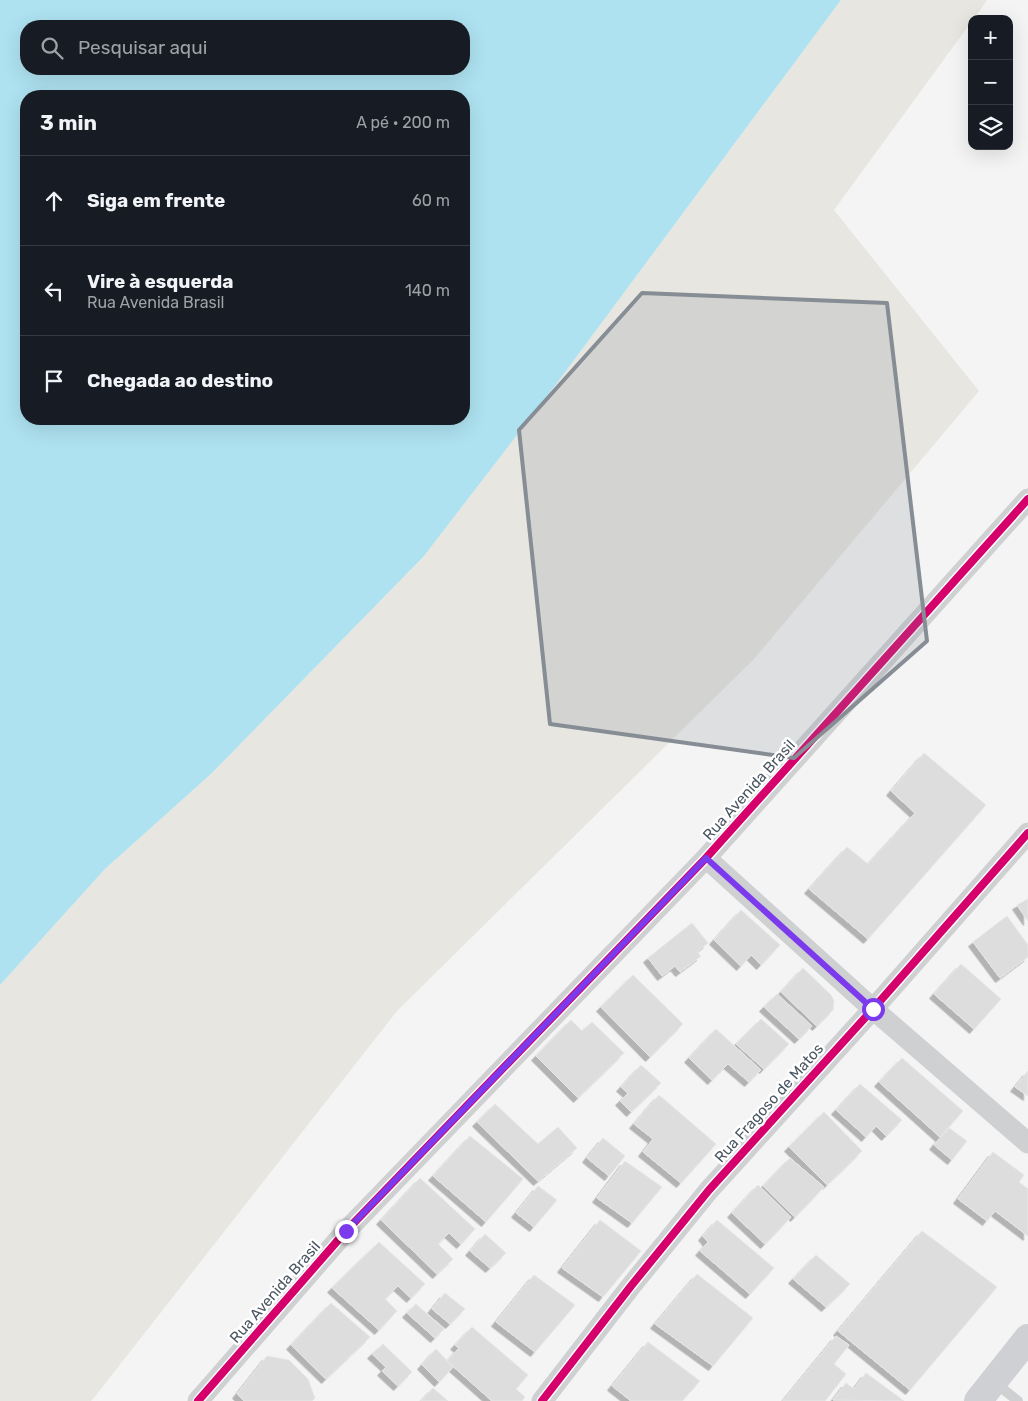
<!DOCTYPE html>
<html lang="pt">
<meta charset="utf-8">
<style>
body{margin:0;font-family:Rubik,sans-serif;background:#242831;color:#f1f3f6}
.controls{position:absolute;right:15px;top:15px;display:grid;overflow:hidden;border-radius:10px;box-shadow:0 5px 20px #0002}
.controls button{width:45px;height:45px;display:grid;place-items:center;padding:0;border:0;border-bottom:1px solid #363941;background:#171b24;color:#f1f3f6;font:25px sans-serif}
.stop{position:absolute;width:15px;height:15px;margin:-11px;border:4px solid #7c3aed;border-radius:50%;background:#fff}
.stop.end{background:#7c3aed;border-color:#fff;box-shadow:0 1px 5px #0008}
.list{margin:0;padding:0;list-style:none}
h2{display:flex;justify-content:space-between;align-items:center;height:65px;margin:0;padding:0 20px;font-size:21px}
h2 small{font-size:16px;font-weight:400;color:#9ea1a6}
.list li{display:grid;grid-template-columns:32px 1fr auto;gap:15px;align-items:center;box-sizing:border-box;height:90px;padding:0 20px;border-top:1px solid #363941}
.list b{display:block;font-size:19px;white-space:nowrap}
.list p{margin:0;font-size:16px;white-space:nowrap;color:#9ea1a6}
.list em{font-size:16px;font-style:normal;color:#9ea1a6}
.icon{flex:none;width:28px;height:28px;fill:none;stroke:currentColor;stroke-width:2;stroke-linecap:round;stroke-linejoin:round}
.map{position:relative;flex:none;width:1028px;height:1401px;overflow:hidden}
.search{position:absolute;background:#171b24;box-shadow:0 5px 20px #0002;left:20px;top:20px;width:450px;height:55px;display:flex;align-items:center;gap:12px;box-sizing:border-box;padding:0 18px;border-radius:20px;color:#9ea1a6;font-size:19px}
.panel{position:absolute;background:#171b24;box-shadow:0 5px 20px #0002;left:20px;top:90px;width:450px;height:335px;border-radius:20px}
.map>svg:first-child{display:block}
.sand{fill:#e7e6e1}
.water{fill:#aee2f0;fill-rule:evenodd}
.building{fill:#ddddde;stroke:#e5e6e7;filter:url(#shadow)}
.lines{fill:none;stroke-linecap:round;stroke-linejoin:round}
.lane{stroke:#ced0d2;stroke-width:10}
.street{stroke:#ced0d2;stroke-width:21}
.secondary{stroke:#ced0d4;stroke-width:28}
.cycleway-casing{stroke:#fff;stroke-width:11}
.cycleway{stroke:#d6006c;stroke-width:8}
.route{stroke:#7c3aed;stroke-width:6}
.marked{fill:#868d94;fill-opacity:0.2;stroke:#868d94;stroke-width:4;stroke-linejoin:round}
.labels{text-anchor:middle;stroke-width:5;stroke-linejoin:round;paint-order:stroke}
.street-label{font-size:15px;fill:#4a5661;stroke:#fff}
</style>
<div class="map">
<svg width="1028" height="1401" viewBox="0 0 1028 1401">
<defs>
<filter id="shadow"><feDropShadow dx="-4.5" dy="4.5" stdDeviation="0" flood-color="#0004"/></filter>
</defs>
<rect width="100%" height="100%" fill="#f4f4f4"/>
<path class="sand" d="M841 0H987L974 19H972V21L834 210 979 391 754 659 397 1011 93 1399 91 1401H0V985L105 869 212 773 424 556 557 383Z"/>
<path class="water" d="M0 0H841L557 383 424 556 212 773 105 869 0 985ZM26 26H464V69H26ZM26 96H464V419H26Z"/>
<path class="building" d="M924 753 986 805 868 939 809 889 847 847 868 864 915 813 891 791Z
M1028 899V921L1017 905Z
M741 910 780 945 761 965 751 955 741 966 714 940Z
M1007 916 1028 945V957L1000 978 973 942Z
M692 923 708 943 697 952 701 956 680 972 675 966 662 976 648 958Z
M961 964 1001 999 974 1029 934 994Z
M803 968 831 995 834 1001 833 1010 817 1026 781 992Z
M633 975 683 1024 650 1057 601 1007Z
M777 994 812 1026 799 1039 764 1007Z
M761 1019 789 1044 764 1069 736 1044Z
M571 1020 582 1031 592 1022 624 1053 578 1098 536 1056Z
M716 1029 761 1070 749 1082 728 1064 712 1080 689 1058Z
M902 1058 963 1111 940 1137 879 1082Z
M641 1065 661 1083 631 1112 620 1101 628 1093 621 1087Z
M1028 1071V1096L1015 1087Z
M860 1084 902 1120 886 1136 876 1126 866 1137 836 1110Z
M659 1095 716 1144 681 1183 643 1152 653 1139 634 1124Z
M495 1104 538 1144 558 1127 577 1148 538 1181 477 1122Z
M824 1112 862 1151 827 1185 789 1147Z
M949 1128 967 1141 952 1160 934 1145Z
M470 1136 523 1179 486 1222 433 1176Z
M603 1138 625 1156 609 1176 587 1158Z
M993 1152 1024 1175 1019 1182 1028 1189V1236L995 1211 987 1221 958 1199Z
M790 1158 824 1187 795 1217 763 1186Z
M625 1161 662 1187 632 1223 597 1198Z
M420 1178 475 1229 461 1244 449 1233 438 1244 453 1259 437 1274 381 1220Z
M758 1185 791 1217 765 1244 732 1213Z
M538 1186 557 1200 534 1227 516 1213Z
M600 1220 641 1251 603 1297 562 1268Z
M717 1220 774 1268 750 1294 700 1251 708 1242 703 1236Z
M922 1231 997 1287 910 1390 838 1331Z
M485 1234 506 1253 490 1268 470 1251Z
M379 1242 425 1284 411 1298 398 1286 385 1299 397 1311 379 1330 332 1288Z
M816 1255 850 1284 826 1307 793 1279Z
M697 1274 753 1318 713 1366 655 1324Z
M534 1275 575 1305 535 1352 496 1322Z
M445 1293 465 1309 450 1324 432 1309Z
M331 1303 370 1337 326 1379 291 1345Z
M416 1304 444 1329 435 1338 407 1313Z
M472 1327 528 1375 516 1389 525 1397 522 1401H492L447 1361 459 1348 455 1345Z
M836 1336 849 1345 834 1364 846 1374 825 1401H783Z
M648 1342 700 1381 682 1401H631L612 1386Z
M383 1344 412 1372 398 1386 382 1371 386 1367 372 1354Z
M436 1349 453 1367 439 1382 422 1365Z
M267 1356 289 1360 308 1379 315 1398 312 1401H244L237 1394Z
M866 1373 904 1401 833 1400 846 1383 854 1389Z
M433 1388 448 1401H421Z"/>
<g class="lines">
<path class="lane" d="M994 1382 1018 1401"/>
<path class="street" d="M706 858 873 1009 1028 1143
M198 1401 346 1231 706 858 1028 499
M542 1401 631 1286 709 1190 873 1009 1028 833"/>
<path class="secondary" d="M978 1401 1028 1338"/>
<defs>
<path id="cycleway" d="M198 1401 346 1231 706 858 1028 499
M542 1401 631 1286 709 1190 873 1009 1028 833"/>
</defs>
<use href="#cycleway" class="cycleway-casing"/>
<use href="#cycleway" class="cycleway"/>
</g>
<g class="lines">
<path class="route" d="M346 1231 706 858 873 1009"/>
</g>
<path class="marked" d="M642 293 887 303 927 641 794 758 550 724 519 430Z"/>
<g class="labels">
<g class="street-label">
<text transform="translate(749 790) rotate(-48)" y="5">Rua Avenida Brasil</text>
<text transform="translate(769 1103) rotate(-48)" y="5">Rua Fragoso de Matos</text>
<text transform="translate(275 1292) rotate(-49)" y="5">Rua Avenida Brasil</text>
</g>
</g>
</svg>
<div class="controls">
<button>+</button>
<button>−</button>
<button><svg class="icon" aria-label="layers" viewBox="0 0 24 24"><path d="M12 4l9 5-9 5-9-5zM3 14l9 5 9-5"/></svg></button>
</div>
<div class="stop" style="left:873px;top:1009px"></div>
<div class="stop end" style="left:346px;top:1231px"></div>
<div class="search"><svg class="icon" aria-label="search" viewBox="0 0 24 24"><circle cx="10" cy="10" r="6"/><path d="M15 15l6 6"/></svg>Pesquisar aqui</div>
<section class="panel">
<h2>3 min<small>A pé · 200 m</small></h2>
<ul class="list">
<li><svg class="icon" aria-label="ahead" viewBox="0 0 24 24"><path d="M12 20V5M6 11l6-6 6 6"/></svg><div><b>Siga em frente</b></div><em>60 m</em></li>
<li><svg class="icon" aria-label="left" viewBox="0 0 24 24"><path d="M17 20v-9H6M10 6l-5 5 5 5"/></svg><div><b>Vire à esquerda</b><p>Rua Avenida Brasil</p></div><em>140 m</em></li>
<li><svg class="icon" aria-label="arrive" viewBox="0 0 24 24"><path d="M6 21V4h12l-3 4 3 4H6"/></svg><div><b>Chegada ao destino</b></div></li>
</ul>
</section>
</div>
